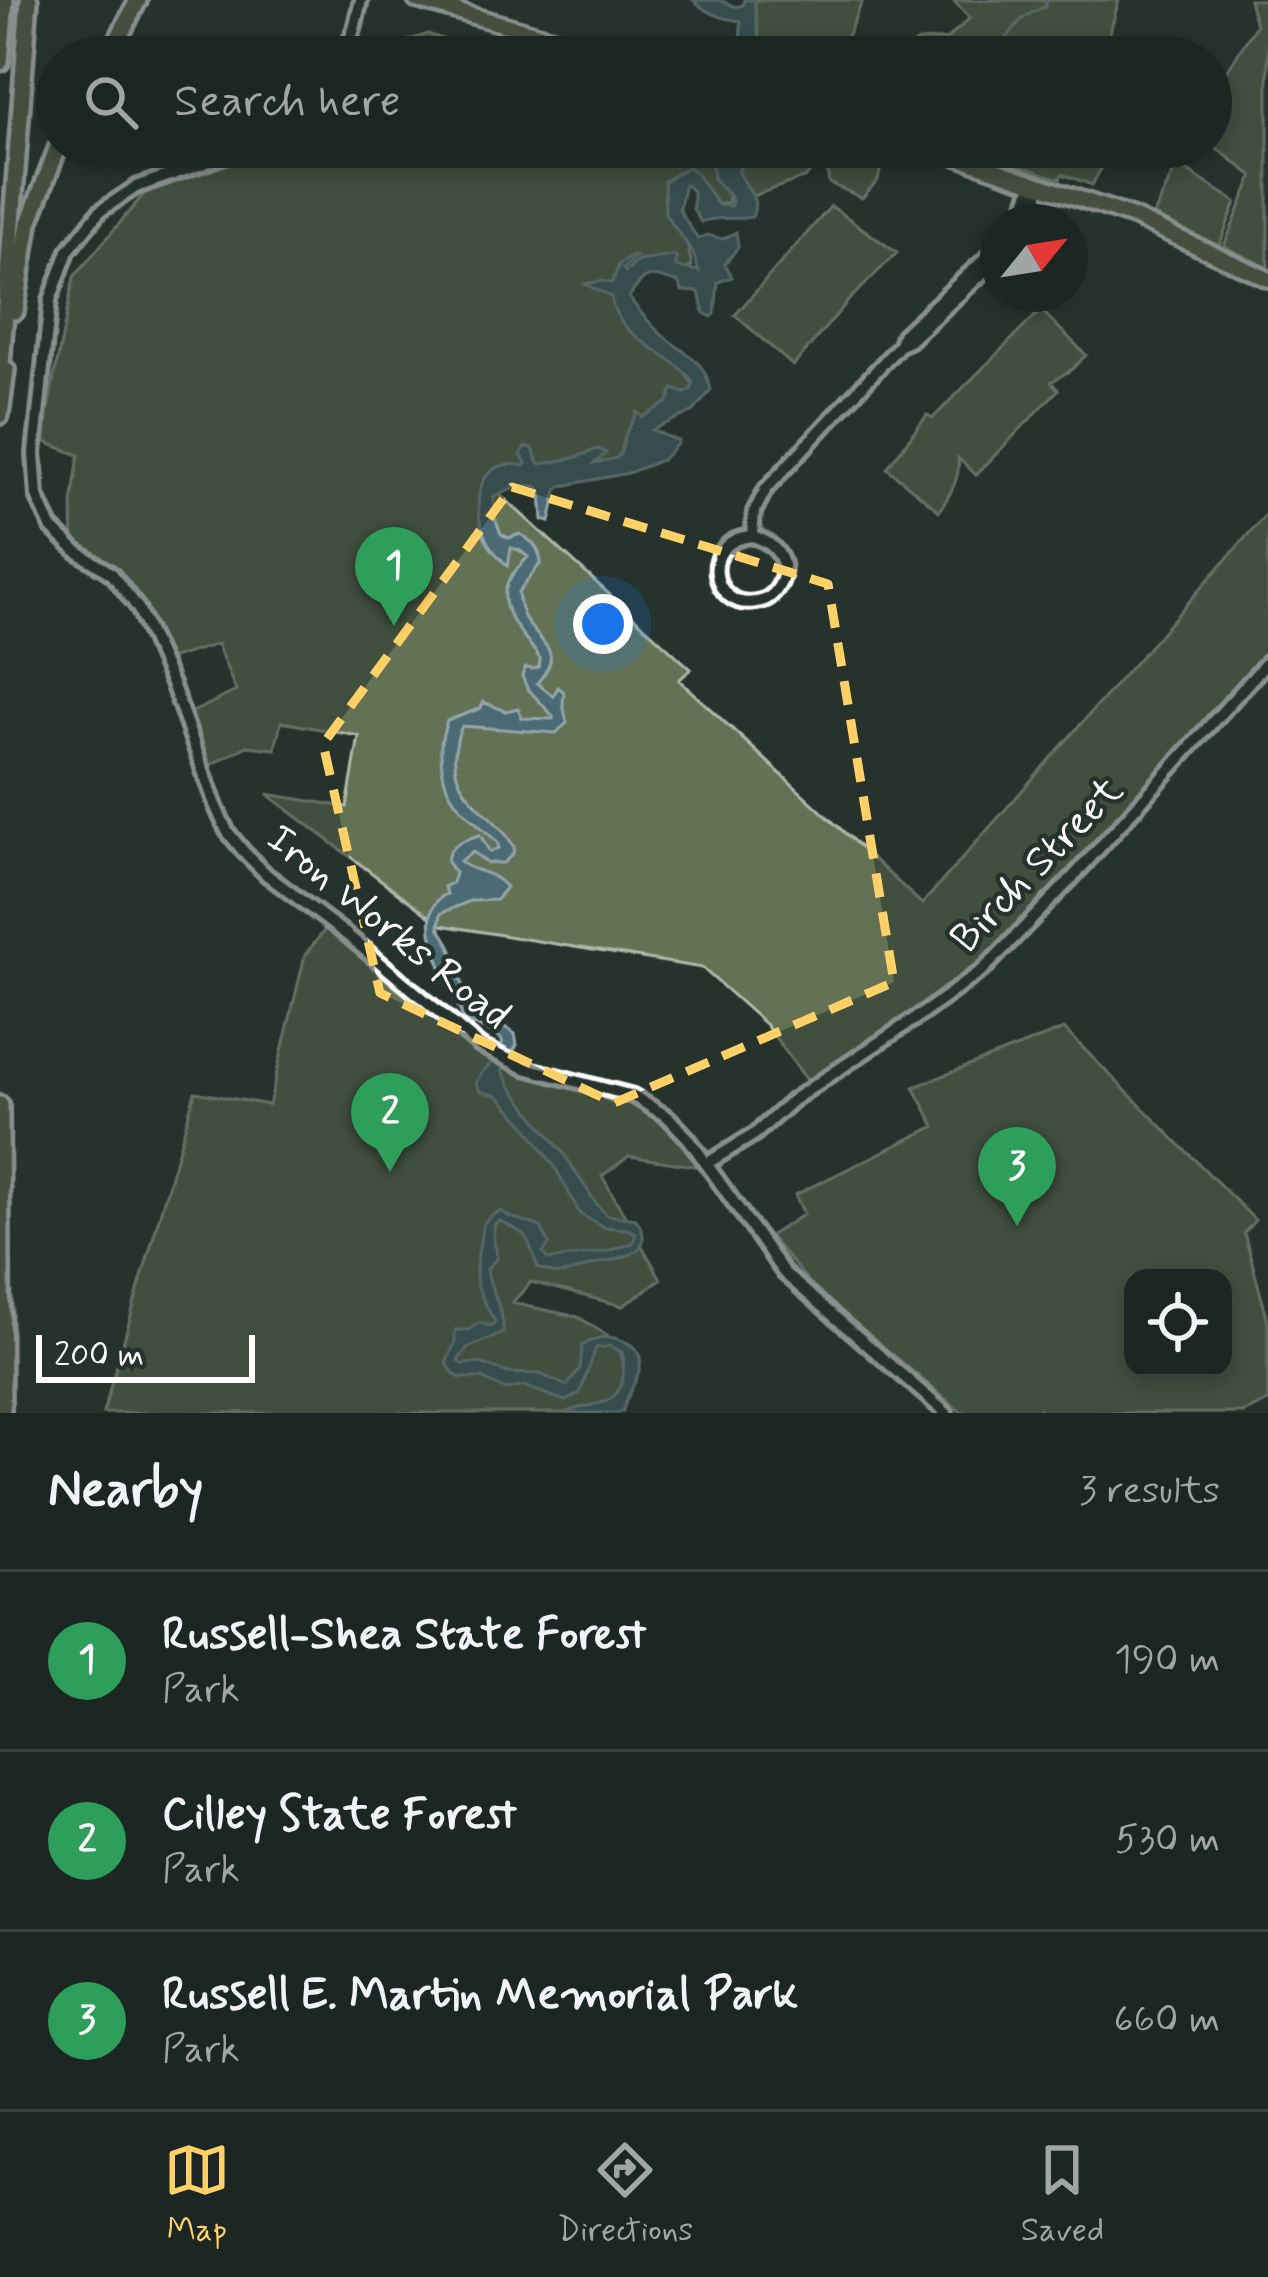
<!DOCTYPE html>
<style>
body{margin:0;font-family:Mynerve,sans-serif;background:#252e2a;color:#f1f3f6}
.controls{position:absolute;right:36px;bottom:36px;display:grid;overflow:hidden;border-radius:24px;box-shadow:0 6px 18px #0003}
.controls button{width:108px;height:108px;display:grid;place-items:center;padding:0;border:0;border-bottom:3px solid #3a4340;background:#1c2622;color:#f1f3f6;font:60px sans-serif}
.compass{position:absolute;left:980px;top:204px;width:108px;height:108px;border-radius:50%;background:#1c2622;box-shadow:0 6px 18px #0003;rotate:60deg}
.scale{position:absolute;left:36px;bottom:30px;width:219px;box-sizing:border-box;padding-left:12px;border:6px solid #fff;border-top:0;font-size:33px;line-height:42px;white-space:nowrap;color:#fff;-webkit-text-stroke:9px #26332d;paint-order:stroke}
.you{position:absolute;left:603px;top:624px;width:42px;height:42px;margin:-30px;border:9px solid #fff;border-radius:50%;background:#1a73e8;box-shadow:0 0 0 18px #1a73e833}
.badge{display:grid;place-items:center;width:78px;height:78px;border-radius:50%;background:#ffd166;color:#fff;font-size:39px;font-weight:700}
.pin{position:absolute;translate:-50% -99px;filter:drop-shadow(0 3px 6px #0008)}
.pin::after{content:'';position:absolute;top:63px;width:42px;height:36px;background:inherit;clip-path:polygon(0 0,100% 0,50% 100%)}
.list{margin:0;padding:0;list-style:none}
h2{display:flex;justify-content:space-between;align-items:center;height:156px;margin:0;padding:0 48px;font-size:51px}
h2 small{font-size:39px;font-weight:400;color:#a0a5a5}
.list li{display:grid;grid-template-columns:78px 1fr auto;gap:36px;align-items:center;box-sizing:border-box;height:180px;padding:0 48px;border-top:3px solid #3a4340}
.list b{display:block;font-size:45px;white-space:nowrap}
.list p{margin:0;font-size:39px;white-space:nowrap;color:#a0a5a5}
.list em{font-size:39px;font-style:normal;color:#a0a5a5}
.icon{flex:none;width:66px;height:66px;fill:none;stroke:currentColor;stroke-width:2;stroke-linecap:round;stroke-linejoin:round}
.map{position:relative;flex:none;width:1268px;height:1413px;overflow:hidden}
.search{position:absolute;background:#1c2622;box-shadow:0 6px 18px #0003;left:36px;right:36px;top:36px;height:132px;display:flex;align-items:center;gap:30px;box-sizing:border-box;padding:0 42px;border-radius:66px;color:#a0a5a5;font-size:45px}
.sheet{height:696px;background:#1c2622}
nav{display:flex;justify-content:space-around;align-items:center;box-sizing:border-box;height:168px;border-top:3px solid #3a4340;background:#1c2622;font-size:33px;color:#a0a5a5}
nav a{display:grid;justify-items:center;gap:6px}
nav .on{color:#ffd166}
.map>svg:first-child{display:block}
.green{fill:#637254;stroke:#b1b8aa;stroke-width:3;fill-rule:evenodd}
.water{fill:#4c6a73;stroke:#94a6ab;stroke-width:3}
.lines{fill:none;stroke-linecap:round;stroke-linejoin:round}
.stream{stroke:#94a6ab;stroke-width:3}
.minor-casing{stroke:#fff;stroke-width:20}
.major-casing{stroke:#fff;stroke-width:22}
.highway-casing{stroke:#fff;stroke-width:24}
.minor{stroke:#26332d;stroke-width:10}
.major{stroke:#706f59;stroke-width:14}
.highway{stroke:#706f59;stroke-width:15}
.marked{fill:none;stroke:#ffd166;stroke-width:9;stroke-dasharray:24 15;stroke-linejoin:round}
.labels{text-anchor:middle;stroke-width:9;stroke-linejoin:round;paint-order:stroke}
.street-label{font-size:42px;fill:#fff;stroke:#26332d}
</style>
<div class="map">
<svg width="1268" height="1413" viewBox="0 0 1268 1413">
<rect width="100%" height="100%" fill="#26332d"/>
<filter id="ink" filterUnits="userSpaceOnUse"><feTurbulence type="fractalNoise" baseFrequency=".00833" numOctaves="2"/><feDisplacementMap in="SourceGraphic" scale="24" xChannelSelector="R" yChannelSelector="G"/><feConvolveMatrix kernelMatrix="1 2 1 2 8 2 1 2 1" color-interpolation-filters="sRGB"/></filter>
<g filter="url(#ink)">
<path class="green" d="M754 0H863L838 57H753L759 44Z
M953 0H1119L1103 57H893L919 41 947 39 970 18Z
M1249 0H1268V268L1224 246 1253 176 1211 144V97L1256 25Z
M428 34 493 57H359Z
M201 147H723L729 202 715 205 702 184H682L677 194 692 266 682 272 664 265 625 281 633 331 679 365 693 384 690 392 625 458 592 468 495 490 691 669 679 680 922 904 1268 512V655L992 958 811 1086 766 1025 702 968 441 925 267 794 347 807 359 736 281 722 275 749 247 746 199 771 180 718 236 691 217 644 160 662 135 609 111 584 73 556 72 503 79 455 45 442 47 413 74 277 144 194 184 155Z
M780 147H856L884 156 878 180 862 198 829 183 824 153 806 177 753 196 738 172 745 157 737 156Z
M962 147H1113L1092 185 1062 174 1060 179Z
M1177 164 1236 202 1219 246 1153 217Z
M831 206 897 253 848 301 793 366 735 315Z
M1041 310 1086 355 1072 369 1051 382 1058 390 976 475 958 458C961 477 950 495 939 511L887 468 927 415 933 418Z
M327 927 497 1065 578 1084 631 1100 661 1120 700 1167 629 1156 602 1176 661 1279 623 1306 531 1282 512 1303 578 1317 607 1335 598 1342 618 1344C630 1380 628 1387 601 1413H103L195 1092 269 1105 305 955Z
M1064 1029 1255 1220 1244 1233 1268 1321V1401L1243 1413H1044L1039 1409 1034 1413H962L815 1289 769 1236 804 1214 795 1195 935 1126 914 1087ZM1133 1278H1223V1368H1133Z"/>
<path class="water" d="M693 0H719L736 7 743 5 744 0H754L760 45 776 40 787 41 802 57H770L758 54 757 57H740L741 21C723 19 707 14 693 0Z
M722 147H739L737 156 745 157 738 172C745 189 761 196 752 217 736 220 714 216 701 222L693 209V191L685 184 679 210 698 239 707 235 723 239 736 232 738 247 725 264 732 277 718 282 715 314 712 317 704 313 699 292 682 291 679 283C649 274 647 270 629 297 635 306 651 325 660 333 683 354 703 356 711 390L694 411 652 430 678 441 677 444 662 460 628 473 562 486 557 490 550 522 543 520 541 492 537 486H518L494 496 493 513 501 534 509 538 520 534C532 541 540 548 541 563L518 592C519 603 521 613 527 622 545 648 564 652 537 683L553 696 558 687 564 692 563 704 567 723 556 733 462 726C457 735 456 743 455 753 451 799 496 812 514 847L513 854 503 863H487L473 852 460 861C473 874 489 868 506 887L496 900 470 901 441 913 439 927 450 945 460 978 473 1006 515 1034 517 1045 502 1070 510 1086 564 1154 597 1205 607 1215 636 1219C659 1254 622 1257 596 1264 584 1267 569 1275 557 1274 550 1273 544 1270 538 1268 525 1236 534 1238 500 1221L495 1223 493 1235 497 1258 487 1269C490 1293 505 1310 503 1333L467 1348 458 1361 462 1364 480 1363 508 1373 540 1374 567 1386 580 1369 582 1346C593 1339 606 1334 618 1339 663 1353 627 1387 623 1411L618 1413H565C588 1401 614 1410 622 1382 624 1371 625 1362 622 1352L610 1346 596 1348 580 1393 565 1401 524 1386 506 1390 482 1378H461L455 1375 446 1363 455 1343V1330H468L479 1323 492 1326 495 1322C477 1288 472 1287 479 1248 482 1228 480 1219 501 1211L508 1216 541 1227 549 1244 543 1253 548 1260 605 1252 633 1243 636 1233 627 1229 604 1227 580 1214 556 1169 525 1124 498 1096 480 1091 476 1084C481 1064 505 1063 502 1040 488 1028 474 1027 463 1018 452 989 406 911 447 894L444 887 452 883 455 873 447 862C447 844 466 839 480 835L490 852 499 848 497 842C472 817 446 804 442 767 440 747 440 741 447 721L481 708 483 702 506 711 518 708 522 718 553 719V716L527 688 522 676 525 668 534 669 539 667 540 659C526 635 493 611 509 580 513 572 522 564 528 557L519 550 511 548 508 566C501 559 493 552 488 543 470 510 474 455 524 466L526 463 521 455 525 447 533 448 537 460 541 464 574 458 598 449 606 453 595 463 617 458C625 449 622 440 627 431 631 424 635 419 637 412L643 417 668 402 673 389 685 393 692 389 693 382C671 350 617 341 611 297L585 284 601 281 612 283 619 265 632 256 636 257 623 269 626 272 638 261 674 256 676 258V267L699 271 692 251 665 214 664 181 688 167 696 173 718 205 731 206 732 199 713 178 711 155H721Z"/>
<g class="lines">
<path class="stream" d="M951 57 953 54 960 57
M993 57C1013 34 1014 17 1045 7L1047 0
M851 147 860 151 861 147
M745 157 776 155 795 147"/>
<defs>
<path id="minor" d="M343 57 354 29 361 0
M250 147 136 187 100 211 68 251 50 300 34 453 37 496 51 527 76 551 112 574 138 608 173 686 216 807 227 831 243 851 267 875 347 935 480 1046 525 1068 633 1096 668 1117 688 1138 784 1273 946 1413
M1020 222 1029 194 1037 183
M1030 222 1038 197 1037 185
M900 345 909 341 998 259
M752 536C698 540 711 611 756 602 766 601 774 595 779 586 792 563 775 542 752 536L754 512 766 489 900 345 903 335 998 247
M706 1164 755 1134 793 1100 922 1014 984 969 1073 877 1268 661"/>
<path id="major" d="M416 0 620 57
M928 147 1133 217 1268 279"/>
<path id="highway" d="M109 57 138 0
M0 62 5 0
M15 311 29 223 58 147
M0 379 29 0
M0 415 6 370
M0 1105 2 1413"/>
</defs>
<use href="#minor" class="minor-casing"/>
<use href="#major" class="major-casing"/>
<use href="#highway" class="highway-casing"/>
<use href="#minor" class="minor"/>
<use href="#major" class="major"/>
<use href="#highway" class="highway"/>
</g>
</g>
<path d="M0 0H1268V1413H0ZM512 487 828 584 894 982 614 1103 380 993 323 744Z" fill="#26332d" fill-opacity=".55" fill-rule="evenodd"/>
<path class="marked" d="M512 487 828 584 894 982 614 1103 380 993 323 744Z"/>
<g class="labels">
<g class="street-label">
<text transform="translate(1035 863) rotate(-46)" y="15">Birch Street</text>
<text transform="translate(390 925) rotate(39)" y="15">Iron Works Road</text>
</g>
</g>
</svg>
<div class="controls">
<button><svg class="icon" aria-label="locate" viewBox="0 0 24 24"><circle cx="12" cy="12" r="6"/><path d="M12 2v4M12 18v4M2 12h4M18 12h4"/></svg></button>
</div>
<svg class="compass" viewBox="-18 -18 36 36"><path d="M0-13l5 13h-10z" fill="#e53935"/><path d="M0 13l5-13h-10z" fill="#a0a5a5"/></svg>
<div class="scale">200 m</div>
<div class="you"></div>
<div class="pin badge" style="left:394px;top:626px;background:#2e9e5b">1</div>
<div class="pin badge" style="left:390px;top:1172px;background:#2e9e5b">2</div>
<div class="pin badge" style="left:1017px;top:1226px;background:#2e9e5b">3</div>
<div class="search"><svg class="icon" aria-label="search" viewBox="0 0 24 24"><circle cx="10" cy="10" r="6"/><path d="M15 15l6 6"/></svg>Search here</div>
</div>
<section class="sheet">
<h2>Nearby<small>3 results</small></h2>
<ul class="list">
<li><span class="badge" style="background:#2e9e5b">1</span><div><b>Russell-Shea State Forest</b><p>Park</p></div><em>190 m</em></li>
<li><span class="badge" style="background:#2e9e5b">2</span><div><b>Cilley State Forest</b><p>Park</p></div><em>530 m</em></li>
<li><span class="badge" style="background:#2e9e5b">3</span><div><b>Russell E. Martin Memorial Park</b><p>Park</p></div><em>660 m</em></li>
</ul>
</section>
<nav>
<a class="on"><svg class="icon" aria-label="map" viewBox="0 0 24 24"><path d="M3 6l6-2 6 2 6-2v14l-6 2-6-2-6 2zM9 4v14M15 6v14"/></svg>Map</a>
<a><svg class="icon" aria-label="directions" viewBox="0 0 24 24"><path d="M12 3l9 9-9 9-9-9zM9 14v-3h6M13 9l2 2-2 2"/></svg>Directions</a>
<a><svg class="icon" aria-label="saved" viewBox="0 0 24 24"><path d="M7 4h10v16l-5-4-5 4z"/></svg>Saved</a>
</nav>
